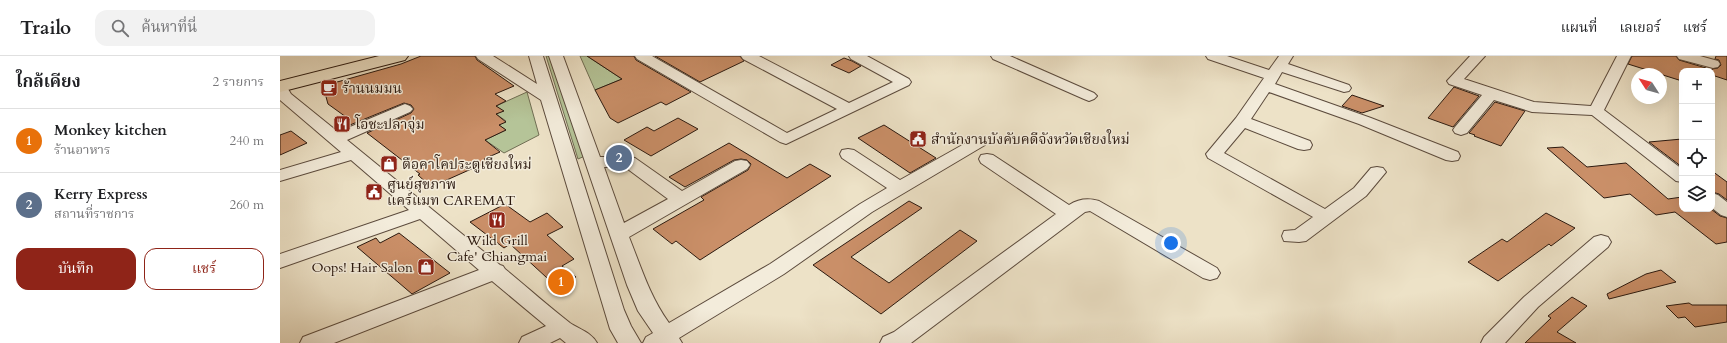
<!DOCTYPE html>
<html lang="th">
<meta charset="utf-8">
<style>
body{margin:0;font-family:Cardo,"Noto Serif Thai",serif;background:#f2f2f2;color:#202124}
.controls{position:absolute;right:12px;top:12px;display:grid;overflow:hidden;border-radius:8px;box-shadow:0 4px 16px #0002}
.controls button{width:36px;height:36px;display:grid;place-items:center;padding:0;border:0;border-bottom:1px solid #e0e0e0;background:#fff;color:#202124;font:20px sans-serif}
.compass{position:absolute;left:1351px;top:12px;width:36px;height:36px;border-radius:50%;background:#fff;box-shadow:0 4px 16px #0002;rotate:306deg}
.you{position:absolute;left:891px;top:187px;width:14px;height:14px;margin:-10px;border:3px solid #fff;border-radius:50%;background:#1a73e8;box-shadow:0 0 0 6px #1a73e833}
.badge{display:grid;place-items:center;width:26px;height:26px;border-radius:50%;background:#8f2418;color:#fff;font-size:13px;font-weight:700}
.pin{position:absolute;translate:-50% -50%;border:2px solid #fff;box-shadow:0 1px 4px #0006}
.list{margin:0;padding:0;list-style:none}
h2{display:flex;justify-content:space-between;align-items:center;height:52px;margin:0;padding:0 16px;font-size:17px}
h2 small{font-size:13px;font-weight:400;color:#757577}
.list li{display:grid;grid-template-columns:26px 1fr auto;gap:12px;align-items:center;box-sizing:border-box;height:64px;padding:0 16px;border-top:1px solid #e0e0e0}
.list b{display:block;font-size:15px;white-space:nowrap}
.list p{margin:0;font-size:13px;white-space:nowrap;color:#757577}
.list em{font-size:13px;font-style:normal;color:#757577}
.actions{display:flex;gap:8px;padding:12px 16px}
.actions a{flex:1;padding:9px 0;border:1px solid #8f2418;border-radius:12px;text-align:center;font-size:14px;color:#8f2418}
.actions .main{background:#8f2418;color:#fff}
.icon{flex:none;width:22px;height:22px;fill:none;stroke:currentColor;stroke-width:2;stroke-linecap:round;stroke-linejoin:round}
.map{position:relative;flex:none;width:1447px;height:287px;overflow:hidden}
header{display:flex;align-items:center;gap:24px;box-sizing:border-box;height:56px;padding:0 20px;background:#fff;border-bottom:1px solid #e0e0e0}
header strong{font-size:19px}
nav{display:flex;gap:22px;margin-inline-start:auto;font-size:14px}
.search{width:280px;height:36px;background:#f2f2f2;display:flex;align-items:center;gap:10px;box-sizing:border-box;padding:0 14px;border-radius:12px;color:#757577;font-size:15px}
main{display:flex}
aside{flex:1;background:#fff}
.map>svg:first-child{display:block}
.green{fill:#b5c498;stroke:#706e54}
.building{fill:#ca8f68;stroke:#2b190f}
.lines{fill:none;stroke-linecap:round;stroke-linejoin:round}
.minor-casing{stroke:#5c4b3d;stroke-width:2}
.major-casing{stroke:#2b190f;stroke-width:2}
.minor{fill:#f3ecdb;fill-rule:evenodd}
.major{fill:#ede2c7;fill-rule:evenodd}
.labels{text-anchor:middle;stroke-width:3;stroke-linejoin:round;paint-order:stroke}
.poi-label{font-size:14px;fill:#2b190f;stroke:#f3ecdb;text-anchor:start}
</style>
<header>
<strong>Trailo</strong>
<div class="search"><svg class="icon" aria-label="search" viewBox="0 0 24 24"><circle cx="10" cy="10" r="6"/><path d="M15 15l6 6"/></svg>ค้นหาที่นี่</div>
<nav><a>แผนที่</a><a>เลเยอร์</a><a>แชร์</a></nav>
</header>
<main>
<aside>
<h2>ใกล้เคียง<small>2 รายการ</small></h2>
<ul class="list">
<li><span class="badge" style="background:#e8710a">1</span><div><b>Monkey kitchen</b><p>ร้านอาหาร</p></div><em>240 m</em></li>
<li><span class="badge" style="background:#5c6f8a">2</span><div><b>Kerry Express</b><p>สถานที่ราชการ</p></div><em>260 m</em></li>
</ul>
<div class="actions"><a class="main">บันทึก</a><a>แชร์</a></div>
</aside>
<div class="map">
<svg width="1447" height="287" viewBox="0 0 1447 287">
<rect width="100%" height="100%" fill="#ede2c7"/>
<filter id="stains"><feTurbulence type="fractalNoise" baseFrequency=".005" numOctaves="4"/><feColorMatrix values="0 0 0 0 .2 0 0 0 0 .09 0 0 0 0 .02 0 0 0 .5 -.17"/></filter>
<radialGradient id="worn" r=".72"><stop offset=".6" stop-color="#630" stop-opacity="0"/><stop offset="1" stop-color="#630" stop-opacity=".3"/></radialGradient>
<path class="green" d="M266 0H271L305 100 298 103Z
M300 0H307L342 23 315 34Z
M247 36 259 79 224 97 205 84 226 74 219 69 226 65 216 58 223 55 216 50Z"/>
<path class="building" d="M141 0H195L197 4 234 30 215 38 226 45 216 50 224 55 216 58 226 66 219 69 226 74 205 84 220 96 204 103 207 106 151 131 138 119 140 118 87 77 131 57 134 53 131 49 124 47 65 71 58 64 66 61 48 48 43 30 121 8Z
M307 0H354L356 4 411 36 386 49 381 46 338 67 330 62 315 34 342 23Z
M375 0H460L464 5 420 26Z
M1352 0H1396L1399 4 1426 12V15H1402V25L1348 8Z
M1436 0H1447V24L1432 19V13L1438 12 1441 9 1439 4 1435 3Z
M564 2 572 5 581 10 569 17 551 9Z
M1174 31 1199 40 1173 71 1148 62Z
M1072 39 1104 50 1082 57 1062 50Z
M1215 46 1245 55 1221 90 1194 80 1195 79 1189 77Z
M398 62 418 73 371 100 344 84 367 71 374 75Z
M604 69 656 102 630 117 578 82Z
M11 75 27 87 0 99V79Z
M1402 83V111L1369 86Z
M449 87 507 122 530 108 551 120 420 204 396 185 392 188 373 173 424 144 421 141 468 114 471 108 467 104 461 103 454 104 405 131 389 121Z
M1283 91 1307 111 1346 107 1388 143 1402 141V153H1431L1440 160 1447 162V186L1436 188 1395 156 1376 159 1350 138 1324 142 1267 92Z
M1432 115 1447 126V144L1439 138 1432 136Z
M629 145 642 152 571 201 609 227 680 174 697 185 601 258 533 209Z
M225 148 250 166 267 157 283 171 267 179 294 203 282 210 296 221 278 232 230 188 224 192 190 166Z
M1266 157 1295 172 1271 190 1269 188 1218 225 1188 206 1222 183 1227 186Z
M119 177 170 217 132 238 77 191 96 182 100 187Z
M1381 214 1396 226 1329 243 1327 238 1366 218Z
M1292 241 1307 250 1277 276 1296 287H1245L1271 262 1268 260Z
M1409 247 1412 249H1447V266L1415 271 1405 261 1398 262 1386 250Z"/>
<g class="lines">
<defs>
<path id="minor" d="M196 0H213L257 28 249 0H263L344 254 351 270 361 287H338L330 273 261 44 198 3Z
M269 0H283L320 101H349L355 102 402 135 455 105 461 104 467 105 470 109 467 113 349 181C361 211 370 241 389 267L490 208 580 148 607 132 562 102 560 98 562 94 568 93 574 94 620 124 693 83 699 81 705 83 707 86 705 89 592 156 504 218 399 282 402 287H363L366 281 373 277 358 255 347 229ZM324 111H345L388 143 344 167Z
M355 0H372L507 77 557 53 463 3 461 0H479L569 47 613 26 571 3 569 0H587L629 23 631 26 629 29 506 88 500 86 357 3Z
M711 0H730L814 37 817 40 814 43 809 45 804 43 713 3Z
M926 0H947L989 14 999 0H1013L1008 8 1069 29 1071 32 1069 35 1064 36 1002 16 995 28 1091 62 1178 96 1180 100 1178 104 1172 105 1166 104 1079 68 989 36 971 63 1030 85 1032 89 1030 93 1024 94 1018 93 965 72 944 97 1045 153 1074 132 1091 112 1097 111 1103 112 1106 116 1086 140 1026 185 1019 186 1004 185 1002 180 1004 175 1015 174 1033 161 928 102 926 98 956 62 984 22 928 3Z
M1190 0H1205L1184 23 1254 46 1311 50 1337 0H1351L1324 54 1402 113V126L1396 125 1312 59 1252 56 1214 44 1187 77 1181 79 1175 77 1173 74 1175 71 1202 39 1169 28 1167 25Z
M1397 0H1420L1438 5 1440 8 1438 11 1433 12 1399 3Z
M0 27 5 28 11 38 58 76 120 50 125 48 130 50 133 53 130 56 67 84 220 209 223 210 225 213C247 231 268 250 290 267 299 273 312 277 317 287H286L280 282 270 287H239L242 281 266 270 212 225 54 287H20L23 281 199 214 140 163 0 212V198L129 154 71 104 0 125V114L61 96 0 44Z
M707 98 713 99 789 149C798 143 809 142 819 145L937 212 940 217 937 222 930 224 923 222 810 155 805 156 631 287H600L603 281 614 276 776 158 701 107 699 103 701 99Z
M1432 137 1438 139 1447 146V161L1441 159 1432 152Z
M1321 179 1328 181 1331 186 1328 191 1258 251 1225 287H1201L1204 281 1244 241 1314 181Z"/>
<path id="major" d="M99 0H128L125 4 0 36V25Z"/>
</defs>
<use href="#minor" class="minor-casing"/>
<use href="#major" class="major-casing"/>
<use href="#minor" class="minor"/>
<use href="#major" class="major"/>
</g>
<defs>
<symbol id="cafe-square" viewBox="-11 -11 22 22"><rect x="-9" y="-9" width="18" height="18" rx="4" fill="#8f2418" stroke="#f3ecdb"/><path d="M-5.5-4.5H6V0H3Q3 3.5 0 3.5H-2.5Q-5.5 3.5-5.5 0ZM3-3.2v2h1.7v-2ZM-6 4.5H4V6H-6Z" fill="#fff"/></symbol>
<symbol id="restaurant-square" viewBox="-11 -11 22 22"><rect x="-9" y="-9" width="18" height="18" rx="4" fill="#8f2418" stroke="#f3ecdb"/><path d="M-5-6h1v4h1v-4h1v4h1v-4h1v5L-1.5 .5V6h-2V.5L-5-1ZM5-6V6H3V1.5H1.5Q1.5-4 5-6Z" fill="#fff"/></symbol>
<symbol id="civic-square" viewBox="-11 -11 22 22"><rect x="-9" y="-9" width="18" height="18" rx="4" fill="#8f2418" stroke="#f3ecdb"/><path d="M-.6-6.5H3V-4.5H.6V-3L4-1V1h2V6H-6V1h2V-1L-.6-3ZM-1.2 2.5V6h2.4V2.5Z" fill="#fff"/></symbol>
<symbol id="shop-square" viewBox="-11 -11 22 22"><rect x="-9" y="-9" width="18" height="18" rx="4" fill="#8f2418" stroke="#f3ecdb"/><path d="M-5-2.5h2.3a2.7 3.5 0 0 1 5.4 0H5L5.5 6h-11ZM-1.5-2.5h3a1.5 2.3 0 0 0-3 0Z" fill="#fff"/></symbol>
</defs>
<g fill-rule="evenodd">
<use href="#cafe-square" x="39" y="22" width="20" height="20"/>
<use href="#restaurant-square" x="52" y="58" width="20" height="20"/>
<use href="#civic-square" x="628" y="73" width="20" height="20"/>
<use href="#shop-square" x="99" y="98" width="20" height="20"/>
<use href="#civic-square" x="84" y="126" width="20" height="20"/>
<use href="#restaurant-square" x="207" y="154" width="20" height="20"/>
<use href="#shop-square" x="136" y="201" width="20" height="20"/>
</g>
<g class="labels">
<g class="poi-label">
<text x="62" y="37">ร้านนมมน</text>
<text x="75" y="73">โอชะปลาจุ่ม</text>
<text x="651" y="88">สำนักงานบังคับคดีจังหวัดเชียงใหม่</text>
<text x="122" y="113">ตือคาโคประตูเชียงใหม่</text>
<text x="107" y="133">ศูนย์สุขภาพ<tspan x="107" dy="16">แคร์แมท CAREMAT</tspan></text>
<text x="217" y="189" text-anchor="middle">Wild Grill<tspan x="217" dy="16">Cafe' Chiangmai</tspan></text>
<text x="133" y="216" text-anchor="end">Oops! Hair Salon</text>
</g>
</g>
<rect width="100%" height="100%" filter="url(#stains)"/>
<rect width="100%" height="100%" fill="url(#worn)"/>
</svg>
<div class="controls">
<button>+</button>
<button>−</button>
<button><svg class="icon" aria-label="locate" viewBox="0 0 24 24"><circle cx="12" cy="12" r="6"/><path d="M12 2v4M12 18v4M2 12h4M18 12h4"/></svg></button>
<button><svg class="icon" aria-label="layers" viewBox="0 0 24 24"><path d="M12 4l9 5-9 5-9-5zM3 14l9 5 9-5"/></svg></button>
</div>
<svg class="compass" viewBox="-18 -18 36 36"><path d="M0-13l5 13h-10z" fill="#e53935"/><path d="M0 13l5-13h-10z" fill="#757577"/></svg>
<div class="you"></div>
<div class="pin badge" style="left:281px;top:226px;background:#e8710a">1</div>
<div class="pin badge" style="left:339px;top:102px;background:#5c6f8a">2</div>
</div>
</main>
